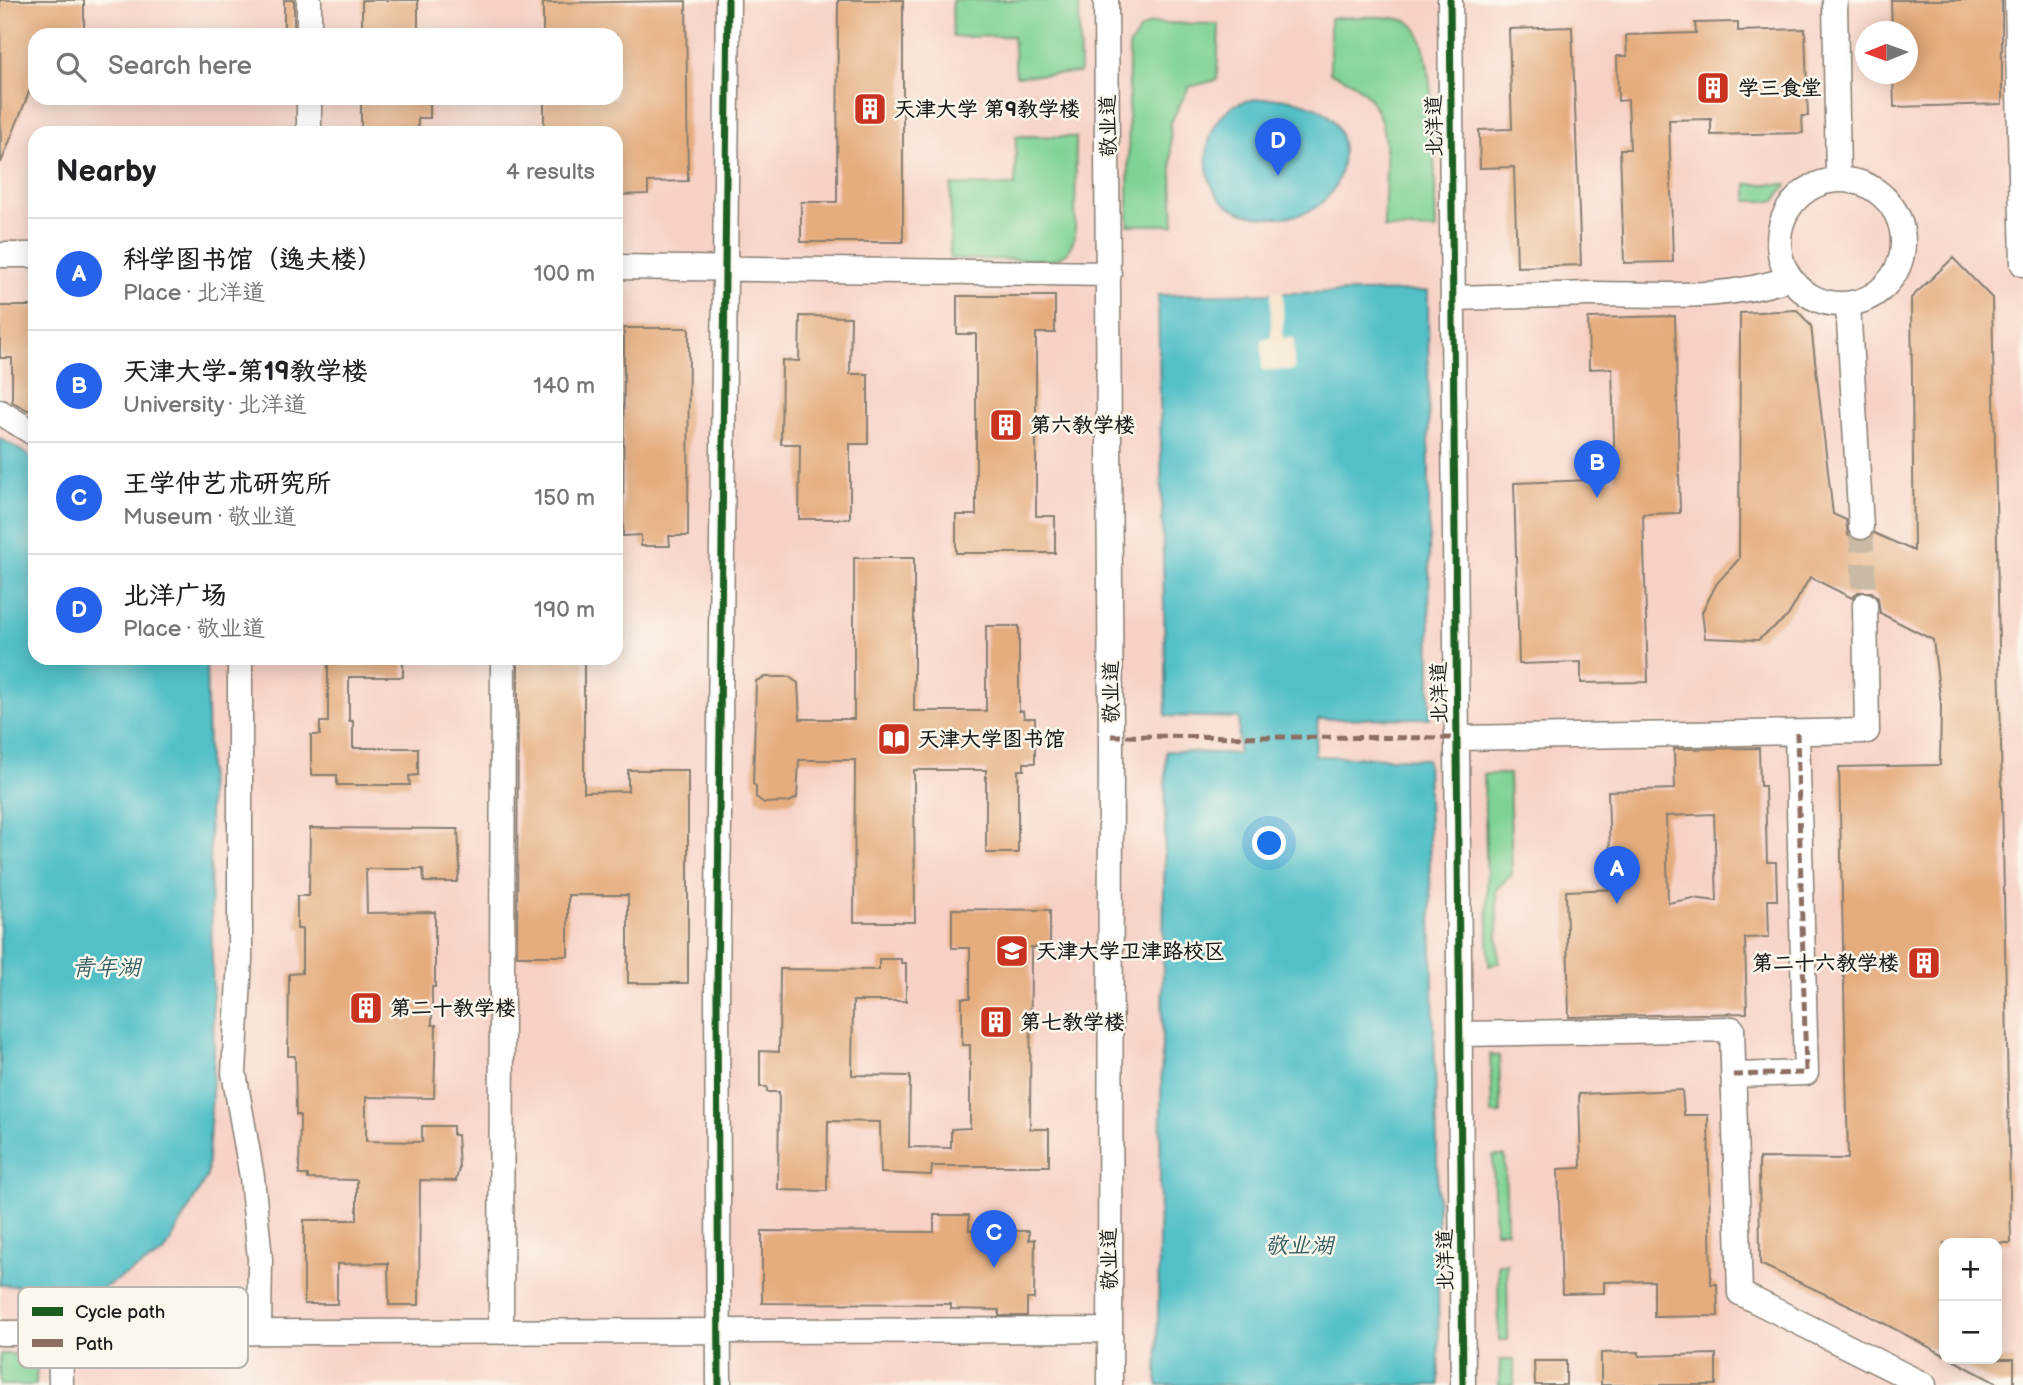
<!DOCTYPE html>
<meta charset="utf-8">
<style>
body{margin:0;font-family:"Balsamiq Sans","LXGW WenKai TC",sans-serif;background:#f6f6f6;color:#202124}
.controls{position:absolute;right:21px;bottom:21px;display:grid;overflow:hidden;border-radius:14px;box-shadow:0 4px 18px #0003}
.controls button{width:63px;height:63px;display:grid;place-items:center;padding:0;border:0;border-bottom:2px solid #e0e0e0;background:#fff;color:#202124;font:35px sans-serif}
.compass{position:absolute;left:1855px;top:21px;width:63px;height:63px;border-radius:50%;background:#fff;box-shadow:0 4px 18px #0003;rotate:269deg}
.you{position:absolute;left:1270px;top:844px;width:24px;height:24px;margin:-18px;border:5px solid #fff;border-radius:50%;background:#1a73e8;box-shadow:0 0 0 10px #1a73e833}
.badge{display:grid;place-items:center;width:46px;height:46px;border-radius:50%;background:#2563eb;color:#fff;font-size:23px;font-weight:700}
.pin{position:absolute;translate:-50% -58px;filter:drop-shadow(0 2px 4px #0008)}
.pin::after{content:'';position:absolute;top:37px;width:24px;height:21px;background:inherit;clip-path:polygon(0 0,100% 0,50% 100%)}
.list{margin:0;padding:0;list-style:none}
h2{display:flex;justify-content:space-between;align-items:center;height:91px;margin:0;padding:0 28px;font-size:30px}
h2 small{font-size:23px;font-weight:400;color:#757577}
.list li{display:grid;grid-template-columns:46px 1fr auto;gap:21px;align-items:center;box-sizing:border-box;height:112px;padding:0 28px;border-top:2px solid #e0e0e0}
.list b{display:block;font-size:26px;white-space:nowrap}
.list p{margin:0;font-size:23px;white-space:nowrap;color:#757577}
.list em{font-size:23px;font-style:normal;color:#757577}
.icon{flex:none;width:38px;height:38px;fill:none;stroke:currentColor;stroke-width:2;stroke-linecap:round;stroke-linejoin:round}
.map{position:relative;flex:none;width:2023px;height:1385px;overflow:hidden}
.search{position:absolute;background:#fff;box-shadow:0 4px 18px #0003;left:28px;top:28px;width:595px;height:77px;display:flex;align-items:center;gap:18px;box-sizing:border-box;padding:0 24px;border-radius:21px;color:#757577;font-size:26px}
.panel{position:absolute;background:#fff;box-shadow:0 4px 18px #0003;left:28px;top:126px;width:595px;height:539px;border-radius:21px}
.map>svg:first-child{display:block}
.built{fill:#f7d1c6;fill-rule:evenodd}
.green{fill:#7ed295;stroke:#4d7758;stroke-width:2}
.water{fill:#52c0c8;stroke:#376e72;stroke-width:2}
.pier{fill:#f4e1c7}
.building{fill:#e5ac7d;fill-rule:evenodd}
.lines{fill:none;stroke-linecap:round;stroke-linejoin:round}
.minor-tunnel{stroke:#c9baa5;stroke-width:24;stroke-dasharray:24 12;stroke-linecap:butt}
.minor-casing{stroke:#887e72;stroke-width:27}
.minor{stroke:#fff;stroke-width:24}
.quiet{stroke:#8d6e63;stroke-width:5;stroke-dasharray:10 5;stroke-linecap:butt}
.cycleway-casing{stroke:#fbf7ec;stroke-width:11}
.cycleway{stroke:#1b5e20;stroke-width:7}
.labels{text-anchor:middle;stroke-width:5;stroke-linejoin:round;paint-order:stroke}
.poi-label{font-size:21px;font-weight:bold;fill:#1c1c1c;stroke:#fbf7ec;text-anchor:start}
.street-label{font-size:21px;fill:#1c1c1c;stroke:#fbf7ec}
.water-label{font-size:23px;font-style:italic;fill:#325e61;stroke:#fbf7ec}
.key{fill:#fbf7ec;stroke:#b8b5ae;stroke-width:2}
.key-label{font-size:19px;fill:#1c1c1c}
</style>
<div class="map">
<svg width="2023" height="1385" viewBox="0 0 2023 1385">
<rect width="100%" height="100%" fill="#fbf7ec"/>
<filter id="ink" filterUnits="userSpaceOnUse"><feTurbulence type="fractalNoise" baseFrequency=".0143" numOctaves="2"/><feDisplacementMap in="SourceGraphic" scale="14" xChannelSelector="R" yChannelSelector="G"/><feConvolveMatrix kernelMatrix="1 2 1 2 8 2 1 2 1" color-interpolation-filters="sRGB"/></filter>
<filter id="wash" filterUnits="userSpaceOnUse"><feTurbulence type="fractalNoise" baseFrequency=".00686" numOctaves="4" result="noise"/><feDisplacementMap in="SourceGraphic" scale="28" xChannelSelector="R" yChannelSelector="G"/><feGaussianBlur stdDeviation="1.57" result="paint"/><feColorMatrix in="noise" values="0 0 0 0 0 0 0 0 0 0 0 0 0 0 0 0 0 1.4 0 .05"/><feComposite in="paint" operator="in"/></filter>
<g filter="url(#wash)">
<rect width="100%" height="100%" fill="#f4e1c7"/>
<path class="built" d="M0 0H2023V1385H0ZM1866 32H1908V74H1866ZM35 35H616V98H35ZM35 133H616V658H35ZM1944 1243H1997V1359H1944Z"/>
<path class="green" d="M952 0H1079L1080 73 1016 76 1013 36 953 37Z
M1330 18C1350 18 1394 13 1411 23 1438 39 1434 194 1436 230L1384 228C1384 169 1402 93 1330 73Z
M1151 23 1219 24 1217 80 1189 87 1170 124 1174 225H1128L1129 47 1140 30Z
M1016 136 1076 137 1075 236 1068 252 1054 260 950 259 951 185 1015 186Z
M1747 184H1787L1775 201H1747Z
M1484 774H1509L1512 874 1496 890 1499 962 1489 966Z
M1490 1054 1499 1056 1501 1114H1492Z
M1493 1156H1505L1507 1231H1495Z
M1498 1264H1507L1508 1340H1499Z
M0 1354H37L36 1385H0Z
M1500 1360H1514V1385H1499Z"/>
<path class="water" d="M1280 98C1297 101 1316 104 1329 116 1339 125 1344 143 1343 155 1340 200 1311 220 1267 217 1249 216 1231 211 1219 197 1198 172 1205 124 1233 106 1246 98 1264 99 1280 98Z
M1428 291 1430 718 1318 719 1315 756 1427 759 1437 1140 1439 1385H1157L1166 751 1238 754 1239 718 1166 716 1158 295Z
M0 438 35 459V658H206L214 1058 207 1176 164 1253 101 1289 0 1285Z"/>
<path class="pier" d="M1271 292H1283V338H1294V370H1262V339L1271 338Z"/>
<g id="blocks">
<path class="building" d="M0 0H84V35H35V77L1 163Z
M284 0H294V35H284Z
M362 0H418V35H362Z
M838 0H903V242H801V202H837Z
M1891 0H2002V104L1894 107 1893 74H1908V32H1892Z
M686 1 688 181 648 182V194L616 195V133H544V98H616V35H543V3Z
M1738 22V31L1805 29 1808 116H1802L1803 133 1711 135V119L1669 120 1673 262 1624 263 1620 149H1630L1628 100 1618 101 1617 56H1627L1626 35 1696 33 1695 23Z
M1572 27 1581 265 1517 267 1514 167 1480 168 1479 130 1512 129 1509 29Z
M361 98H430V118H418V133H361Z
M1953 258 1992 298 2011 1243H1944V1355L1851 1306 1760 1264 1759 1158 1848 1159 1839 767 1940 765 1941 705 1933 640 1880 613 1878 598 1872 592H1858L1852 598 1810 577 1788 616 1758 640 1705 638 1702 612 1717 583 1739 559 1740 313 1797 310 1811 326 1833 514 1846 520 1848 535 1855 541 1869 540 1874 533 1914 551 1911 298Z
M957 296H1055V333H1036V516H1055V553H956V515H976V334H957Z
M0 306H35V414L12 402V358H0Z
M800 316 851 317 850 374H868V444H850V519H799L800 444H781L782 360 799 361Z
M1675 316 1680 513 1643 514 1648 682 1581 683V662L1519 664 1514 483 1615 479 1612 368 1589 369 1588 318Z
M624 328H689L688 536H669L670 546H641V535L623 536Z
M854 558H914V711H986V626H1019V711H1023L1024 718H1035V763H1024V770H1018V853H986V770H914L915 922H854L855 760H799L797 798 789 802 764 803 756 797V786L753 784 756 681 765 677H789L798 683 800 719H854Z
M328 658H403V677H349V721H353V748H418V775L409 776 410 785H337V775H311V735H320V722H328Z
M518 658H584V792L628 791V770H688V983H628V895H568V956H517Z
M1759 748 1760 786H1765L1767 862H1776L1777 900H1768L1769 937 1745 938 1747 1013 1569 1017 1566 891 1618 889 1617 855H1610L1608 791 1675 789 1674 749ZM1714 814 1717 901 1693 898 1668 903 1666 816Z
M310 828 458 829 460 870 457 882H424L423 869H366L367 913 435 912V987H432V1025H436L434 1098 366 1097V1141L422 1142V1126H453V1135H457L459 1168 456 1181 420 1180 419 1305H389L388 1263 337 1264V1304H304V1220H357V1180L308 1179V1175H299L300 1115H296L295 1056H288L289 974 302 973V929H297V896H309Z
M952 909 1050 910V948L1031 947 1030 1129H1049V1166H932L931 1175 881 1173 880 1122 828 1121 827 1191 778 1190 779 1092H767V1087H760V1051L779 1052 780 969 879 970V959H901V963H906V1001H853L852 1075 910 1076 909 1147 951 1148V1129L970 1128V1045H962V998H970V948H952Z
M1682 1090 1684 1115H1708L1711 1284H1717L1718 1316 1654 1317V1281L1604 1282V1293L1562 1294 1558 1169 1581 1168 1579 1094Z
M934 1215H969V1230L1029 1231V1240L1035 1239 1034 1299H1027V1316H999V1310L951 1309V1304L762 1303V1231L934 1232Z
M1639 1352V1356L1716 1354V1385H1601V1353Z
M1951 1359H2014V1385H2000Z
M1534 1361H1566V1385H1535Z"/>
</g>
</g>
<g filter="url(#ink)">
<use href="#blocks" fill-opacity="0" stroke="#887e72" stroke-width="2"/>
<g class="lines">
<path class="minor-tunnel" d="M1861 527 1865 605"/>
<defs>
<path id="minor" d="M1106 0 1111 736 1110 1385
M1450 0 1463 1385
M1835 0 1838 179
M2017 0 2023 264
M309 35V0
M309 133V98
M1779 242a62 62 0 1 1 124 0a62 62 0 1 1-124 0Z
M0 255H35
M616 267 1109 274
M1453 298C1499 297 1546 295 1593 294 1661 294 1724 301 1790 278
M1848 304 1861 527
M0 412 35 434
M240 658V959L234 1073 252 1177 260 1259 259 1329
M1457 738 1867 731 1865 605
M1460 1034 1732 1029 1740 1293 1924 1385
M1733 1075 1806 1073 1797 733
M501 1332 503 658
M0 1333C370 1330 740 1333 1110 1330
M60 1333 61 1385
M719 1385 717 996 728 0"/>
</defs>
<use href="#minor" class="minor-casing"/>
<use href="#minor" class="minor"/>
<path class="quiet" d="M1111 736 1457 738
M1733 1075 1806 1073 1797 733"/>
<defs>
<path id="cycleway" d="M1450 0 1463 1385
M719 1385 717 996 728 0"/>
</defs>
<use href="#cycleway" class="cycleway-casing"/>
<use href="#cycleway" class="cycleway"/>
</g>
</g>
<defs>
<symbol id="building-square" viewBox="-11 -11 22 22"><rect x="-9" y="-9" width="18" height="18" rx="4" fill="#c8321e" stroke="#fbf7ec"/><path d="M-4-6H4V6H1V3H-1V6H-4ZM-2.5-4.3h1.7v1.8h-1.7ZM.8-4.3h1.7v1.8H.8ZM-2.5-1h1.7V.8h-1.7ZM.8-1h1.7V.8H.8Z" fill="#fff"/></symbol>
<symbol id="library-square" viewBox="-11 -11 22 22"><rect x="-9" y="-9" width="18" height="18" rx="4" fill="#c8321e" stroke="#fbf7ec"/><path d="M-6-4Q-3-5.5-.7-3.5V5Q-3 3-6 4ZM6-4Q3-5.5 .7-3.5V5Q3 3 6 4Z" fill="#fff"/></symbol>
<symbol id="university-square" viewBox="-11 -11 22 22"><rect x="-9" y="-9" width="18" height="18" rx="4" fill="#c8321e" stroke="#fbf7ec"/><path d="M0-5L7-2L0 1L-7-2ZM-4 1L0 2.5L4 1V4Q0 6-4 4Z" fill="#fff"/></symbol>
</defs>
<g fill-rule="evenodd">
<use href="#building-square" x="1694" y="69" width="38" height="38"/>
<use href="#building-square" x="851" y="90" width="38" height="38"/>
<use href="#building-square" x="987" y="406" width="38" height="38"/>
<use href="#library-square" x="875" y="720" width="38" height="38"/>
<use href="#university-square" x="993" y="932" width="38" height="38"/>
<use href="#building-square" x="1905" y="944" width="38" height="38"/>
<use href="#building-square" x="347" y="989" width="38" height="38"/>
<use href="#building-square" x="977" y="1003" width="38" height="38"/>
</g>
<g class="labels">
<g class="poi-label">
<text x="1738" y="95">学三食堂</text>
<text x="894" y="116">天津大学 第9教学楼</text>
<text x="1030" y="432">第六教学楼</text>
<text x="918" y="746">天津大学图书馆</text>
<text x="1036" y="958">天津大学卫津路校区</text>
<text x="1899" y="970" text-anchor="end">第二十六教学楼</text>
<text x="390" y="1015">第二十教学楼</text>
<text x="1020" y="1029">第七教学楼</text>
</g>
<g class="street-label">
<text transform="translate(1108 126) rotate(-91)" y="7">敬业道</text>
<text transform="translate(1434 126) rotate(-91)" y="7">北洋道</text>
<text transform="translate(1111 692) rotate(-90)" y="7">敬业道</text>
<text transform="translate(1439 693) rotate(-91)" y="7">北洋道</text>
<text transform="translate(1109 1259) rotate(-91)" y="7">敬业道</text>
<text transform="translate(1445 1260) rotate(-91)" y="7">北洋道</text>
</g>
<g class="water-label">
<text x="106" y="975">青年湖</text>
<text x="1299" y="1253">敬业湖</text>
</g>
</g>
<rect x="18" y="1287" width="230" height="81" rx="10" class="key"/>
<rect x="32" y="1307" width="31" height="9" fill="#1b5e20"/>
<rect x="32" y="1339" width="31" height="8" fill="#8d6e63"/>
<g class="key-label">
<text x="75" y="1318">Cycle path</text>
<text x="75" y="1350">Path</text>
</g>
</svg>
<div class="controls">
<button>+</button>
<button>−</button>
</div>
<svg class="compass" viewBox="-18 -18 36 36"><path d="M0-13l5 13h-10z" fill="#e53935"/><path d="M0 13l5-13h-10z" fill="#757577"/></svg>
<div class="you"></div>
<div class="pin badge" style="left:1617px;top:904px">A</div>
<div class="pin badge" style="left:1597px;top:498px">B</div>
<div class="pin badge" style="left:994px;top:1268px">C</div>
<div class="pin badge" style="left:1278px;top:176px">D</div>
<div class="search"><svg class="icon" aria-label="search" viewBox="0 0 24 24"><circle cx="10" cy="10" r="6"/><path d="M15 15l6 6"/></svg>Search here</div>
<section class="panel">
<h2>Nearby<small>4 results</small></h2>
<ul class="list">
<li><span class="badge">A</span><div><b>科学图书馆（逸夫楼）</b><p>Place · 北洋道</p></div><em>100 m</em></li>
<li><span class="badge">B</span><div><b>天津大学-第19教学楼</b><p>University · 北洋道</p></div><em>140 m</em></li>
<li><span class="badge">C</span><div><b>王学仲艺术研究所</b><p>Museum · 敬业道</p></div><em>150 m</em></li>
<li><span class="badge">D</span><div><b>北洋广场</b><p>Place · 敬业道</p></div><em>190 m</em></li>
</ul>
</section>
</div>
